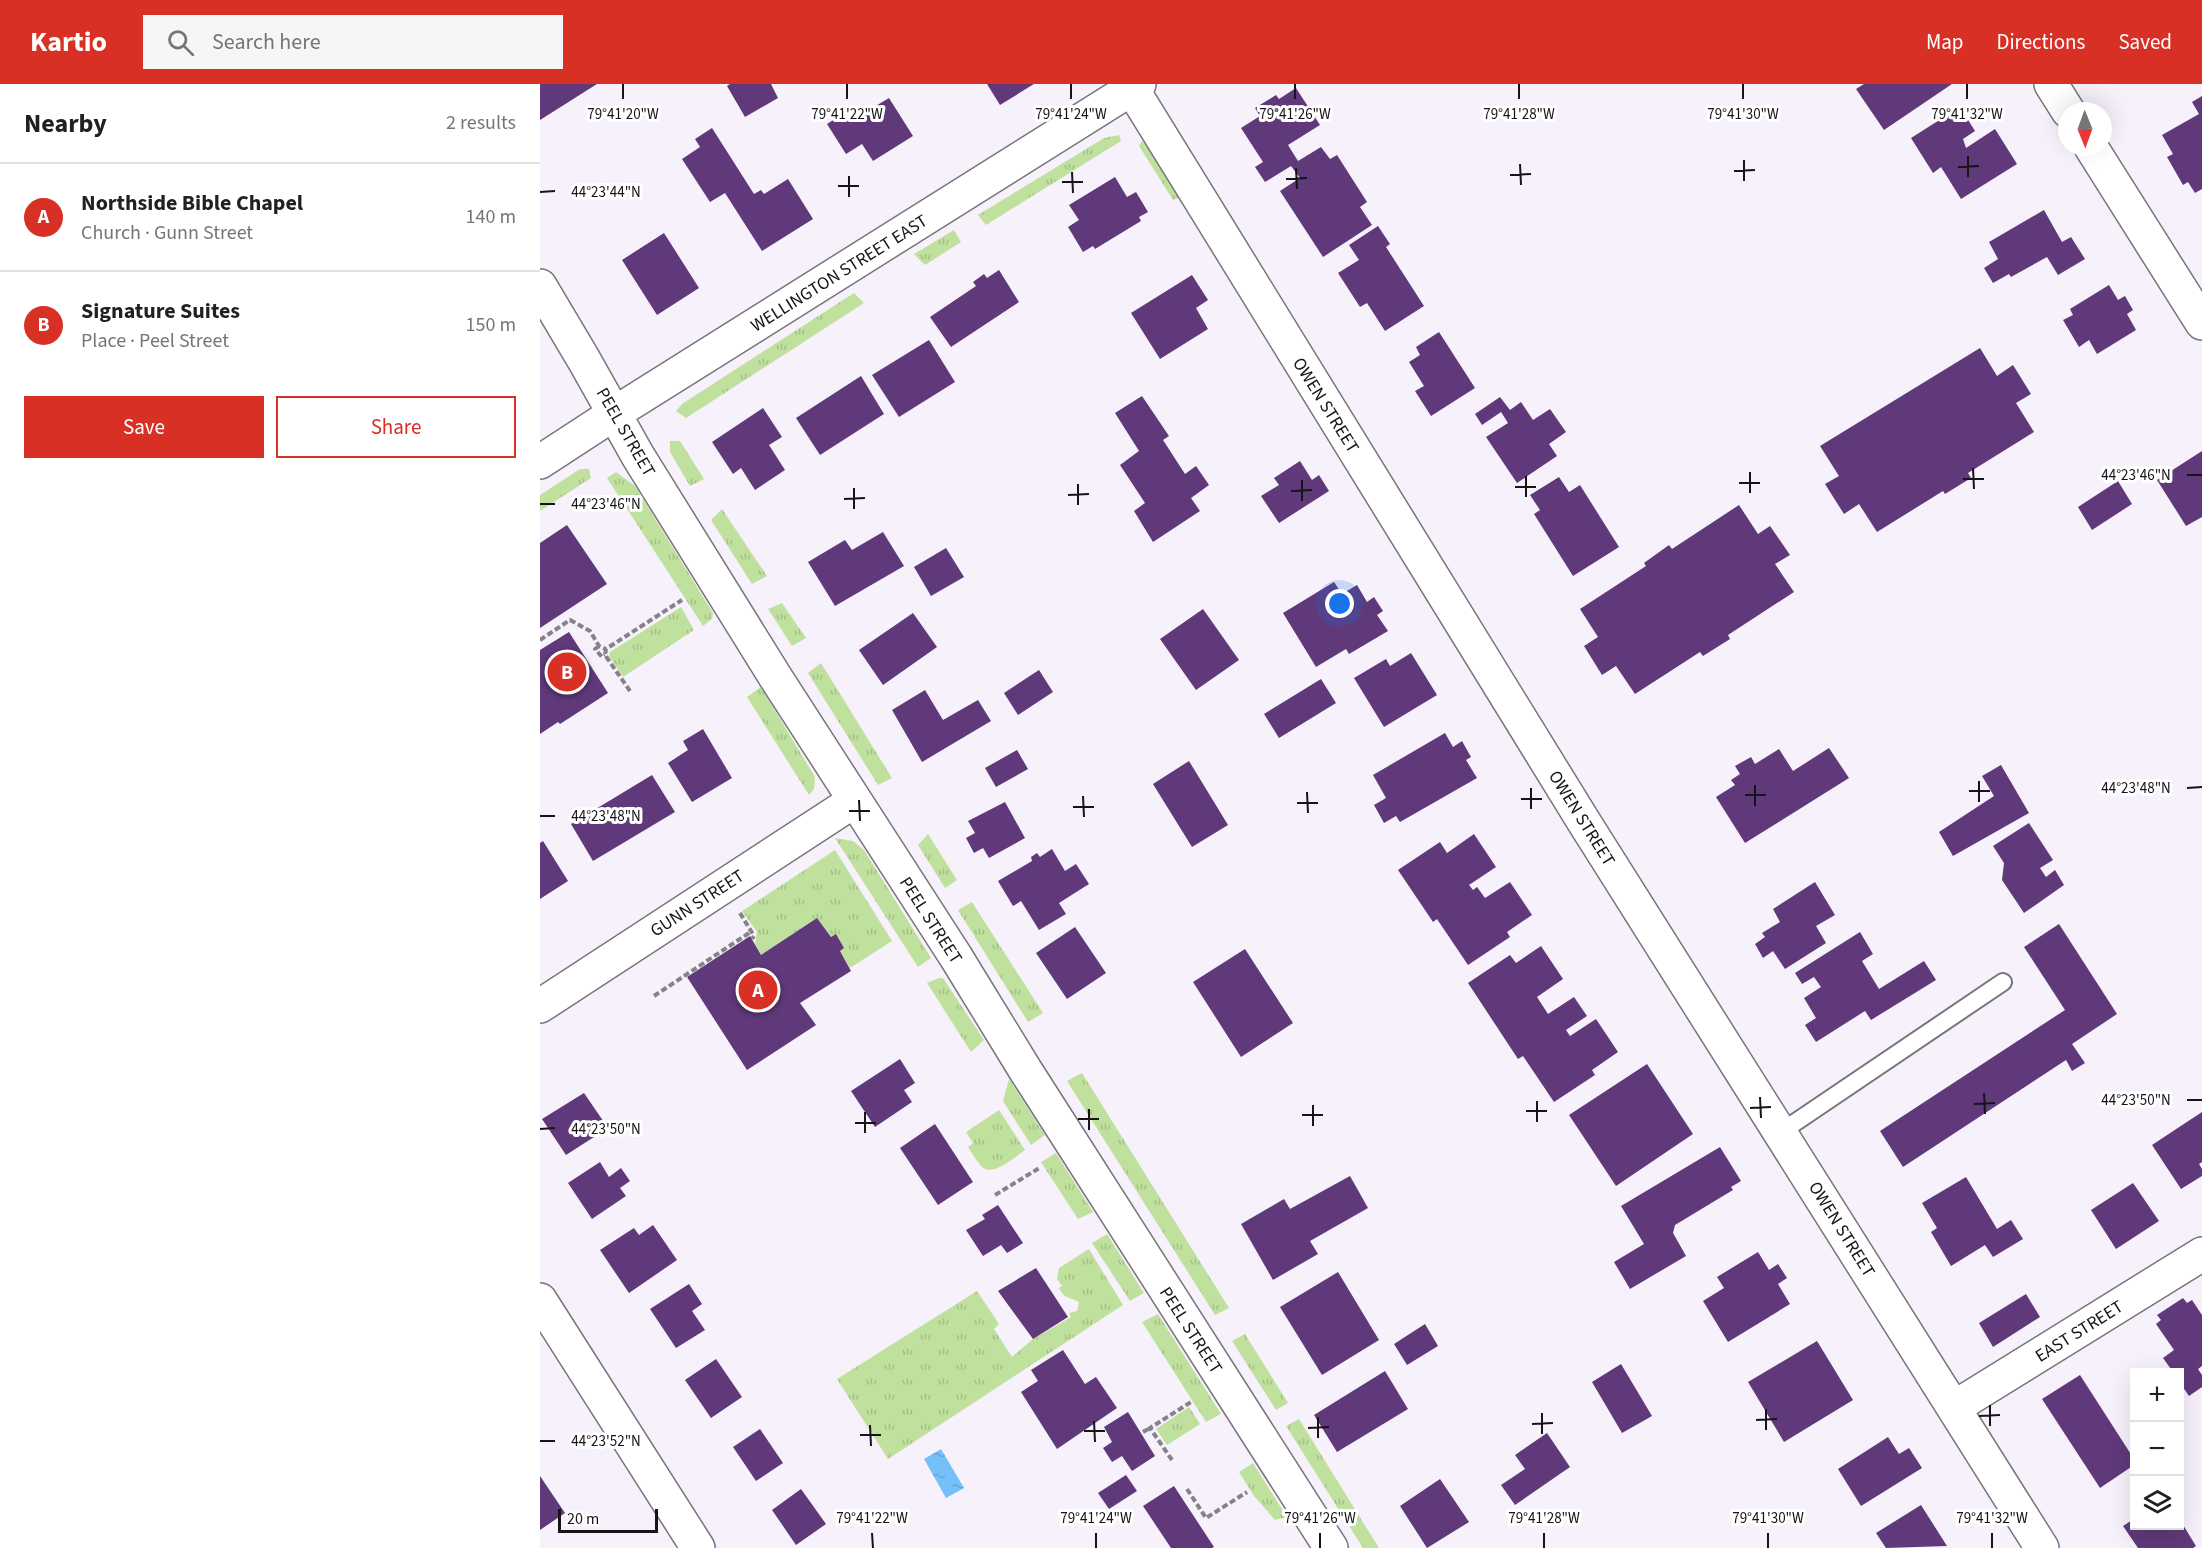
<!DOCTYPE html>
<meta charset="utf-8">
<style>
body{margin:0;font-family:"Source Sans 3",sans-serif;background:#f6f6f6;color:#202124}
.controls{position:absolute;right:18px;bottom:18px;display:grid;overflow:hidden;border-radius:0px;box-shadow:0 6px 24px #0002}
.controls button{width:54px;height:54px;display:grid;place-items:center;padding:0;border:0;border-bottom:2px solid #e0e0e0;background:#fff;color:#202124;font:30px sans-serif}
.compass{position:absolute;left:1518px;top:18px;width:54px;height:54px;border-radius:50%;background:#fff;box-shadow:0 6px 24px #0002;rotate:179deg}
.scale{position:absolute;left:18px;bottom:15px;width:100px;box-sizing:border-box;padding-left:6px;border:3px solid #161417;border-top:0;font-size:16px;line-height:21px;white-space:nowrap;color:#161417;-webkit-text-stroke:4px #fff;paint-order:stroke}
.you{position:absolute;left:800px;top:520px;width:21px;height:21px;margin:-15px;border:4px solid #fff;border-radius:50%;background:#1a73e8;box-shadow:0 0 0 9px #1a73e833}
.badge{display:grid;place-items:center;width:39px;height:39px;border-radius:50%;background:#d93025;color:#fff;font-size:20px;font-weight:700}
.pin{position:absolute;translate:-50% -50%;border:3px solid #fff;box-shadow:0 2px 6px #0006}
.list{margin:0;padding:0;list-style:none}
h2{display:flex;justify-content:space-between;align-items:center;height:78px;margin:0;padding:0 24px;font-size:26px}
h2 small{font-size:20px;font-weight:400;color:#757577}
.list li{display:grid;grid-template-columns:39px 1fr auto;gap:18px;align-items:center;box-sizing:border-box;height:108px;padding:0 24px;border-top:2px solid #e0e0e0}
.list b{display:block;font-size:22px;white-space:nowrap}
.list p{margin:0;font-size:20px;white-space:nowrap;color:#757577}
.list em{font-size:20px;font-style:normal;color:#757577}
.actions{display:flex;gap:12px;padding:18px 24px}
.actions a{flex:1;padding:14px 0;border:2px solid #d93025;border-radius:0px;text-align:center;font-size:21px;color:#d93025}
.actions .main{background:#d93025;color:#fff}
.icon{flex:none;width:33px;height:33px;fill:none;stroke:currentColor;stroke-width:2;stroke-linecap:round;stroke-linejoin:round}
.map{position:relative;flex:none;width:1662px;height:1464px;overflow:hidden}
header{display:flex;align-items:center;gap:36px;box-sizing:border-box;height:84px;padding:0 30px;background:#d93025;color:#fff}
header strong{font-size:28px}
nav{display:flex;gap:33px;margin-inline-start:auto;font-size:21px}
.search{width:420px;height:54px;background:#f6f6f6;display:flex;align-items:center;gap:15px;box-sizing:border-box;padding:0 21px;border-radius:0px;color:#757577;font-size:22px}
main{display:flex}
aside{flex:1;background:#fff}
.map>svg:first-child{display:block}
.grass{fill:url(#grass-tufts)}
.water{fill:url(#water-ripples)}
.building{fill:#60397a}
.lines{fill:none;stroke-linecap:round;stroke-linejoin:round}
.service-casing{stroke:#79747c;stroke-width:20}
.minor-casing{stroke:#79747c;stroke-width:36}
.tertiary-casing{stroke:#79747c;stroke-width:36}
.path{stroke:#858288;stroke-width:4;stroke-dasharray:6 3;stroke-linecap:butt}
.service{stroke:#fff;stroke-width:16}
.minor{stroke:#fff;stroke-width:33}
.tertiary{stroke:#fff;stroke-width:33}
.ticks{fill:none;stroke:#161417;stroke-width:2}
.labels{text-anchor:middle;stroke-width:6;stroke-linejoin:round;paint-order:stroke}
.street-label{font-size:18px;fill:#161417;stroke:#fff}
.ticks-label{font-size:15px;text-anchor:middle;fill:#161417;stroke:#fff;stroke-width:6;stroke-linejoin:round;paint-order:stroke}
</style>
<header>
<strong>Kartio</strong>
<div class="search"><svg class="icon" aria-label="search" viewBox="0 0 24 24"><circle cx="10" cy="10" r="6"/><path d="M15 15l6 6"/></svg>Search here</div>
<nav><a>Map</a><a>Directions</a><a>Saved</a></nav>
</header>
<main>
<aside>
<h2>Nearby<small>2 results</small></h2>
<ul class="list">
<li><span class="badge">A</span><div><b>Northside Bible Chapel</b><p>Church · Gunn Street</p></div><em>140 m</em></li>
<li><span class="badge">B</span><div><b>Signature Suites</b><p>Place · Peel Street</p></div><em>150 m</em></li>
</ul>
<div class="actions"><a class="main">Save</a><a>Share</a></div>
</aside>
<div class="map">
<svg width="1662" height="1464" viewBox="0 0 1662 1464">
<defs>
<pattern id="grass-tufts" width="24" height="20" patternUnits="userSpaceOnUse" patternTransform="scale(1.5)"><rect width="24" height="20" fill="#c0e19e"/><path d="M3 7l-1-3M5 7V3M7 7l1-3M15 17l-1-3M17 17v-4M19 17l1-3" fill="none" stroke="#a4c087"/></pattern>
<pattern id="water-ripples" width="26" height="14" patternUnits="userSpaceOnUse" patternTransform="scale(1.5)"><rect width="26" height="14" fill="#74c1f9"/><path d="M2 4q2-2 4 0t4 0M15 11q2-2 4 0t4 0" fill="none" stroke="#64a5d5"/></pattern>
</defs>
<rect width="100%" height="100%" fill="#f6f1fa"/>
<path class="grass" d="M579 51 581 57 446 141 438 131 564 54Z
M602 57 611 63 642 112 633 116 599 62Z
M414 146 421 158 385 181 374 170Z
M314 209 324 219 146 334 136 327 142 320Z
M130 357H140L164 395 150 402 130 368Z
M40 385H49L51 394 0 427V411Z
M76 388 95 402 173 529 172 535 163 542 67 394Z
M182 425 227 492 212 500 171 436Z
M242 519 266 554 252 562 228 525Z
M141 523 154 546 83 593 69 572 70 568Z
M281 579 352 694 338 701 268 589Z
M221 603 275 693 274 705 269 711 207 613Z
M388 750 417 796 405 804 378 761Z
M295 754 313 757 324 766 391 874 378 883Z
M295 766 352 857 310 884 300 867 304 864 296 851 291 853 277 834 221 871 215 860 217 848 202 827Z
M432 818 503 929 488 938 418 826Z
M399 894H403L444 956 431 968 387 899Z
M542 989 689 1224 675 1231 527 997Z
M469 995 505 1051 491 1061 463 1017Z
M459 1026 485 1066C476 1072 453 1093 442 1083 437 1078 432 1069 428 1063L433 1059 426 1048Z
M516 1069 553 1128 538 1135 501 1078Z
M567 1150 604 1209 590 1217 552 1159Z
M549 1165 583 1221 348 1375 297 1295 437 1207 459 1240 454 1245 472 1273 493 1255 531 1233 529 1229 537 1227 539 1218C530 1213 524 1215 519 1204L522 1202 517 1195 519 1184Z
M618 1230 681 1330 666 1338 602 1238Z
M705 1250 748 1319 736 1326 692 1257Z
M649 1323 660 1340 627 1361 616 1345Z
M759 1335 839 1464H823L746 1342Z
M713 1379 747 1433 735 1436 714 1412 699 1388Z"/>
<path class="water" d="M401 1365 424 1404 406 1414 384 1375Z"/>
<path class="building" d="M0 0H57L0 36Z
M190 0H231L238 14 205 33 187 2Z
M447 0H494L460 21Z
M1324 0H1412L1344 46 1316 5Z
M756 4 780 41 748 61 758 77 781 63 790 75 797 71 827 118 820 123 832 141 783 173 740 107 760 94 751 82 725 98 715 83 723 78 701 44 720 32 715 24 736 11 739 15Z
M1662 12V105L1655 109 1648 98 1643 101 1627 73 1633 70 1622 51 1659 30 1652 18Z
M349 14 373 52 333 77 322 60 306 70 287 40 304 29 309 38Z
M1420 23 1435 47 1423 55 1426 64 1455 45 1477 80 1421 115 1401 83 1393 89 1371 54Z
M172 44 214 110 221 106 224 110 248 95 273 135 222 167 185 109 170 118 142 75 160 63 155 55Z
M575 93 587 113 596 108 608 128 599 133 601 137 555 165 553 162 543 168 528 143 539 136 529 121Z
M1504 126 1522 158 1531 153 1545 175 1518 191 1507 173 1471 193 1469 190 1453 199 1444 184 1458 175 1449 158Z
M838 142 850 160 846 163 884 222 845 247 827 219 820 223 798 189 819 176 809 161Z
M124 149 159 204 117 231 82 176Z
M459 186 479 218 411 263 390 233 436 202 433 198 444 190 447 194Z
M652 191 668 216 656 224 668 245 620 275 591 229Z
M1569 201 1578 216 1585 212 1593 226 1587 230 1596 246 1557 270 1549 256 1539 263 1523 236 1533 231 1530 225Z
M899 248 935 304 891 332 875 307 884 302 869 278 880 271 876 263Z
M389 256 415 298 359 333 332 291Z
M1440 264 1457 292 1473 281 1491 310 1476 319 1494 348 1428 389 1431 394 1405 410 1403 407 1337 448 1319 420 1304 430 1285 400 1299 392 1280 362Z
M321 292 344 330 280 371 256 334Z
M602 312 629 352 623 356 645 390 656 382 669 401 651 414 660 427 613 458 594 427 605 419 580 381 599 367 575 329Z
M960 313 970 326 981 318 993 336 1010 325 1026 348 1009 360 1017 372 977 399 946 353 968 339 961 328 942 341 935 330Z
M223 324 242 353 229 361 245 386 215 406 201 384 193 390 172 358Z
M1662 367V433L1646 442 1617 396Z
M760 377 772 396 779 391 789 407 739 439 721 412 739 401 734 394Z
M1019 393 1029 408 1040 401 1079 463 1033 492 994 430 1000 426 990 411Z
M1578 397 1592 420 1552 446 1538 423Z
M1199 421 1218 450 1230 442 1250 471 1235 480 1254 508 1188 551 1190 555 1163 572 1160 568 1095 610 1076 582 1062 591 1044 562 1058 553 1040 525 1106 482 1104 479 1129 461 1132 465Z
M27 441 67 500 0 544V459Z
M343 448 364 482 295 522 268 478 305 456 312 466Z
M406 464 424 493 391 512 374 483Z
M794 498 802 510 817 501 827 518 834 513 843 527 837 531 848 547 809 570 806 565 776 583 743 529Z
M663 525 699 576 656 606 620 555Z
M373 529 397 563 343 601 319 566Z
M29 548 68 609 20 640 18 638 0 650V566Z
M871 569 897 611 844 643 814 594 846 575 850 582Z
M499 586 513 608 478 631 464 609Z
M781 595 796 619 739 654 724 630Z
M385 606 403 636 438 616 451 637 382 678 352 626Z
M163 645 192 694 152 718 128 679 148 666 143 657Z
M905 649 913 663 922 657 931 673 926 676 937 694 860 738 856 732 844 739 834 721 846 714 833 691Z
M1289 664 1309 694 1205 759 1176 713 1195 701 1191 696 1200 690 1195 682 1211 673 1215 680 1239 665 1253 687Z
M477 666 488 685 456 703 445 684Z
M649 677 688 741 652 763 613 700Z
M1461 681 1489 729 1413 772 1399 748 1454 712 1442 692Z
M112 691 135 728 53 777 31 740Z
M465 718 485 754 449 774 443 764 434 769 426 754 435 749 428 737Z
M1489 739 1513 776 1500 784 1506 793 1515 786 1524 801 1484 829 1462 796 1464 779 1453 762Z
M934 750 956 783 929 801 933 806 937 803 945 814 970 798 992 831 967 848 970 853 928 881 897 835 893 838 858 786 900 758 907 769Z
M3 757 28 797 0 815V759Z
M512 765 525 787 536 780 549 800 519 819 526 830 499 846 481 817 473 822 458 797 492 777 491 773 497 769 500 773Z
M1275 798 1295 831 1276 842 1286 859 1245 885 1233 867 1223 874 1215 860 1225 853 1222 849 1240 838 1233 825Z
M277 834 291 853 296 850 304 864 300 867 311 887 260 919 276 941 207 986 147 893 210 852 221 871Z
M1519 840 1577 930 1532 960 1545 979 1532 987 1526 976 1363 1083 1340 1047 1525 926 1484 863Z
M535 843 566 889 527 915 496 869Z
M1320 848 1333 870 1322 877 1339 905 1384 877 1396 896 1331 936 1325 927 1276 958 1265 941 1276 934 1264 914 1281 903 1274 893 1262 900 1255 889Z
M1001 862 1023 895 997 913 1008 930 1034 913 1047 932 1026 946 1030 952 1056 935 1078 968 1052 986 1055 991 1014 1018 983 972 978 975 928 899 970 871 976 879Z
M705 865 753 939 701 973 653 898Z
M360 975 375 999 364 1006 372 1018 335 1043 311 1007Z
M1107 980 1153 1050 1076 1102 1029 1031Z
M44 1009 68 1044 26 1071 2 1035Z
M1662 1028V1078L1659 1080 1662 1085V1092L1641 1105 1612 1061Z
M395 1040 433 1098 398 1121 360 1064Z
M1180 1063 1201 1097 1191 1103 1193 1106 1135 1141 1133 1149 1146 1172 1090 1205 1074 1178 1104 1160 1081 1122Z
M60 1078 69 1093 81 1084 90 1097 80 1104 86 1112 52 1135 28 1099Z
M810 1092 828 1124 770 1157 778 1170 733 1196 701 1140 744 1115 750 1125Z
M1426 1093 1457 1145 1471 1136 1483 1155 1453 1173 1445 1161 1411 1182 1391 1148 1397 1144 1382 1119Z
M1593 1099 1619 1137 1576 1165 1551 1126Z
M458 1121 483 1159 467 1169 461 1161 443 1172 426 1146 445 1135 442 1131Z
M113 1141 137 1176 89 1209 60 1166 94 1144 99 1151Z
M1218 1168 1229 1186 1238 1180 1247 1194 1238 1200 1250 1220 1188 1258 1163 1217 1184 1204 1177 1193Z
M496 1184 528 1233 493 1255 458 1207Z
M798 1188 839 1256 782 1291 740 1223Z
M149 1200 162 1220 152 1227 165 1246 136 1264 110 1225Z
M1486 1210 1500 1233 1453 1263 1439 1239Z
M1643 1214 1647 1219 1652 1216 1662 1231V1282L1658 1285 1662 1291V1303L1649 1312 1640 1299V1288H1633L1623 1274 1634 1266 1616 1240 1621 1236 1617 1231Z
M885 1240 898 1262 867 1281 854 1260Z
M1277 1257 1313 1316 1244 1358 1208 1298Z
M523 1266 545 1300 556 1293 577 1324 517 1365 481 1308 498 1297 491 1286Z
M176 1275 202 1313 171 1334 145 1296Z
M1081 1280 1112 1332 1082 1349 1052 1298Z
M845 1287 868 1325 797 1368 774 1331Z
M1540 1291 1594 1375V1381L1560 1404 1502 1315Z
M588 1328 615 1372 592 1387 582 1372 572 1378 563 1364 572 1358 564 1343Z
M220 1345 243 1379 216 1397 193 1363Z
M1007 1349 1030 1383 975 1421 961 1401 985 1385 975 1371Z
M1348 1353 1359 1370 1369 1364 1382 1384 1321 1422 1298 1385Z
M586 1391 597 1407 569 1425 558 1409Z
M0 1392 25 1429 0 1446Z
M900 1395 929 1438 887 1464 860 1422Z
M634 1402 674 1463 672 1464H631L603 1422Z
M261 1405 286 1440 256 1461 232 1426Z
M1381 1421 1407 1462 1346 1464 1336 1449Z
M1594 1435V1442H1640V1436L1656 1462 1653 1464H1598L1583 1442Z"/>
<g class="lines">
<defs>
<path id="service" d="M1241 1048 1463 898"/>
<path id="minor" d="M589 0 1044 738 1502 1464
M1511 0 1528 27
M1551 63 1662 239
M0 202 44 276 98 372 236 594 416 873 484 984 791 1464
M0 922 314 717
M0 1216 158 1464
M1415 1323 1662 1170"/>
<path id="tertiary" d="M0 378 75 329 599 0"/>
</defs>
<use href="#service" class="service-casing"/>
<use href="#minor" class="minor-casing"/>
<use href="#tertiary" class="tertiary-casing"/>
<path class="path" d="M0 556 30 536 50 547 59 562 66 565
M59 562 55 565 62 573 65 571
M90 607 65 571 66 565 142 516
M200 829 214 852 212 855
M114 912 212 847
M455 1111 501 1083
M603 1348 610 1344
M632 1376 610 1344 651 1318
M647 1405 666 1434 707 1408"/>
<use href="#service" class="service"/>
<use href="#minor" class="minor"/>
<use href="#tertiary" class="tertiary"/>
</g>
<path class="ticks" d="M83 0V15M307 0V15M531 0V15M755 0V15M979 0V15M1203 0V15M1427 0V15M1428 72V93M1204 76V97M980 80 981 101M1418 83 1439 82M756 84 757 105M1194 87 1215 86M532 88 533 109M970 91 991 90M309 92V113M746 95 767 94M522 98H543M298 102H319M0 108 15 107M1433 384 1434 405M1210 388V409M1647 391H1662M986 392V413M1423 395H1444M762 396V417M1199 399H1220M538 400V421M975 403H996M314 404V425M751 407 772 406M528 411 549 410M304 415 325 414M0 420H15M1439 697V718M1215 701V722M991 704V725M1647 704 1662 703M1429 707H1450M767 708 768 729M1205 711H1226M543 712 544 733M981 715H1002M319 716 320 737M757 719H778M533 723H554M309 727H330M0 732H15M1444 1009 1445 1030M1220 1013 1221 1034M1647 1016H1662M997 1017V1038M1434 1020 1455 1019M773 1021V1042M1210 1024 1231 1023M549 1025V1046M986 1027H1007M325 1028V1049M762 1031H783M538 1035H559M315 1039H336M0 1045 15 1044M1450 1321V1342M1226 1325V1346M1002 1329V1350M1439 1332 1460 1331M778 1333V1354M1216 1336 1237 1335M554 1337 555 1358M992 1340 1013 1339M330 1341 331 1362M768 1344 789 1343M544 1347H565M320 1351H341M0 1357H15M332 1449 333 1464M556 1449V1464M780 1449V1464M1004 1449V1464M1228 1449V1464M1452 1449V1464"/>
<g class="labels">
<g class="street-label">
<text transform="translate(299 189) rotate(-32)" y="6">WELLINGTON STREET EAST</text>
<text transform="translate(786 321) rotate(58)" y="6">OWEN STREET</text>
<text transform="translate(86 348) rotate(60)" y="6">PEEL STREET</text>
<text transform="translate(1042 734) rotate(58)" y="6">OWEN STREET</text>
<text transform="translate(157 819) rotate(-33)" y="6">GUNN STREET</text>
<text transform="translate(391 836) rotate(57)" y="6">PEEL STREET</text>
<text transform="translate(1302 1145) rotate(58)" y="6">OWEN STREET</text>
<text transform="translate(651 1246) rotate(57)" y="6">PEEL STREET</text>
<text transform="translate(1539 1247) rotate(-32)" y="6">EAST STREET</text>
</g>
</g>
<g class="ticks-label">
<text x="83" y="35">79°41'20"W</text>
<text x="307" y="35">79°41'22"W</text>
<text x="531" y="35">79°41'24"W</text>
<text x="755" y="35">79°41'26"W</text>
<text x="979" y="35">79°41'28"W</text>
<text x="1203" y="35">79°41'30"W</text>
<text x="1427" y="35">79°41'32"W</text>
<text x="66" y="113">44°23'44"N</text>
<text x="1596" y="396">44°23'46"N</text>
<text x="66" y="425">44°23'46"N</text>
<text x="1596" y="709">44°23'48"N</text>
<text x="66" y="737">44°23'48"N</text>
<text x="1596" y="1021">44°23'50"N</text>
<text x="66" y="1050">44°23'50"N</text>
<text x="66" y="1362">44°23'52"N</text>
<text x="332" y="1439">79°41'22"W</text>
<text x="556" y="1439">79°41'24"W</text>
<text x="780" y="1439">79°41'26"W</text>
<text x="1004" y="1439">79°41'28"W</text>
<text x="1228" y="1439">79°41'30"W</text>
<text x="1452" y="1439">79°41'32"W</text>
</g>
</svg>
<div class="controls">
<button>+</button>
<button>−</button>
<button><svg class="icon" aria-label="layers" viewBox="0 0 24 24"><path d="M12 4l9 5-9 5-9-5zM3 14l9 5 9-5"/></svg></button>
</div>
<svg class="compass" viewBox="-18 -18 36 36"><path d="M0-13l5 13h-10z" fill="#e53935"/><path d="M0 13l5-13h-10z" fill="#757577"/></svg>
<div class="scale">20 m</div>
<div class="you"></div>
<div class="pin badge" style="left:218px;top:906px">A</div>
<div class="pin badge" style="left:27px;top:588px">B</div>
</div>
</main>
